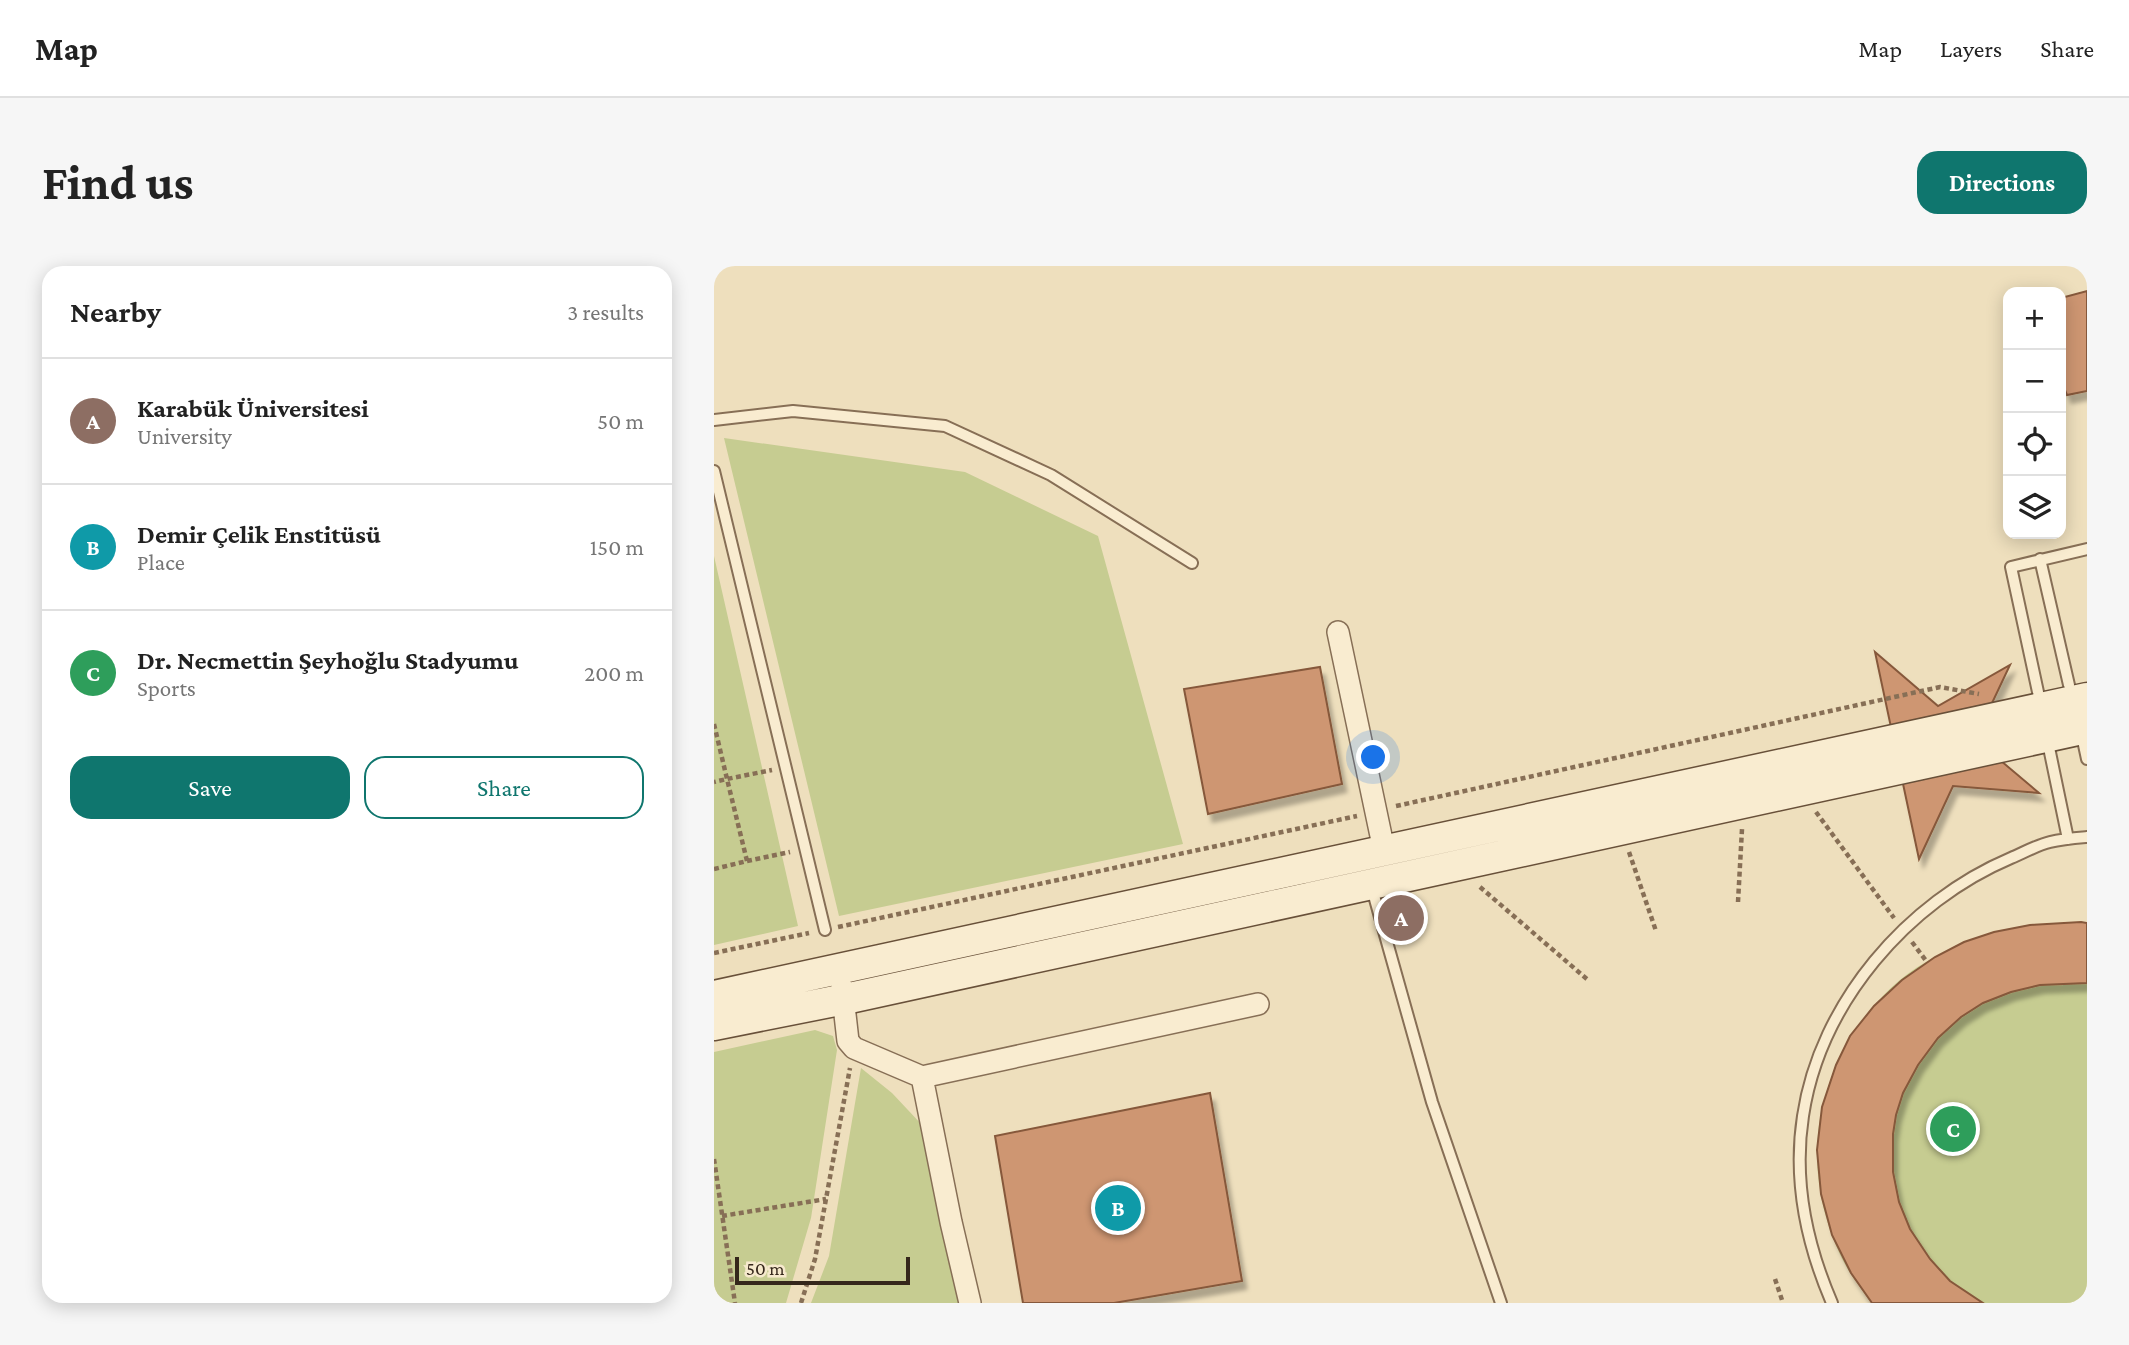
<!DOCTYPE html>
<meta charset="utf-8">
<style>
body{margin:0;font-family:"Crimson Pro",serif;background:#f6f6f6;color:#222}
.controls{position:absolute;right:21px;top:21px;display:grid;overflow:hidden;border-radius:14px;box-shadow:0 4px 18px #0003}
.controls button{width:63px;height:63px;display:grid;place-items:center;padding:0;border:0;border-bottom:2px solid #e0e0e0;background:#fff;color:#222;font:35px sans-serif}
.scale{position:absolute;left:21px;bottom:18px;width:175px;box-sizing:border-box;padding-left:7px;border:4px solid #35271b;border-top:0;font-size:19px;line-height:24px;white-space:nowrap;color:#35271b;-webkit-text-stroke:5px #f6e9cd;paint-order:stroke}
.you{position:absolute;left:660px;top:492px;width:24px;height:24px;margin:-18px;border:5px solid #fff;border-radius:50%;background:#1a73e8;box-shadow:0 0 0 10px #1a73e833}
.badge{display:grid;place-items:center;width:46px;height:46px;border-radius:50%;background:#0f766e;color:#fff;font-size:23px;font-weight:700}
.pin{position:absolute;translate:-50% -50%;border:4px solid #fff;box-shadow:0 2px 7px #0006}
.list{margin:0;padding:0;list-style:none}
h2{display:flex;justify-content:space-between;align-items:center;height:91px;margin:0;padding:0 28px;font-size:30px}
h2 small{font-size:23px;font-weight:400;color:#767676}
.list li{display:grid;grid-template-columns:46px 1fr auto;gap:21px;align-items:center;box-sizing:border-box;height:126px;padding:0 28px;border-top:2px solid #e0e0e0}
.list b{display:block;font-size:26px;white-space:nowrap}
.list p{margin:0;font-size:23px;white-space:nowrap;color:#767676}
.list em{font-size:23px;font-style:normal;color:#767676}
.actions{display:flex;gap:14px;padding:21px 28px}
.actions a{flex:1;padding:16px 0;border:2px solid #0f766e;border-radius:21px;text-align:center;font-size:24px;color:#0f766e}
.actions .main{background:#0f766e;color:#fff}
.icon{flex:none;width:38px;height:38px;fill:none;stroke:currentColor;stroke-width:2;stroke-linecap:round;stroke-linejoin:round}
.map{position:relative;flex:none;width:1373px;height:1037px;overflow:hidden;border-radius:21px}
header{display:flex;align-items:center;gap:42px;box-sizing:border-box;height:98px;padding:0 35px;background:#fff;border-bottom:2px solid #e0e0e0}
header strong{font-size:33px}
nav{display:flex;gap:38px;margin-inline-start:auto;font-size:24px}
.intro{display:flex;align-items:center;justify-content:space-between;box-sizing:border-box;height:168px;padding:0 42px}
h1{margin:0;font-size:49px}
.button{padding:18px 32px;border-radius:21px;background:#0f766e;color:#fff;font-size:24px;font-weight:700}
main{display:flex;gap:42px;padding:0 42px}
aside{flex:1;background:#fff;border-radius:21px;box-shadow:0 4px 18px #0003}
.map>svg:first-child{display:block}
.green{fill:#c6cc91}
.building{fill:#ce9672;stroke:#86583b;stroke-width:2;filter:url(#shadow)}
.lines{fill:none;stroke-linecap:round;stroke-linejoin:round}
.service-casing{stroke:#876f56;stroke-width:14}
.minor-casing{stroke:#876f56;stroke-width:24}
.secondary-casing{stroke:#685039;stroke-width:33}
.path{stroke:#876f56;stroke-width:4.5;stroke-dasharray:5 3.5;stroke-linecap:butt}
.service{stroke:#f9ecd0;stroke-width:10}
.minor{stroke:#f9ecd0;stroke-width:21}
.secondary{stroke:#f9ecd0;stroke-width:30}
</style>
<header>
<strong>Map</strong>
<nav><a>Map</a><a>Layers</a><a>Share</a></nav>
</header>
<div class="intro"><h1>Find us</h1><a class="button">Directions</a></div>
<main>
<aside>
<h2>Nearby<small>3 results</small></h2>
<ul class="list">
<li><span class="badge" style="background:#8d6e63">A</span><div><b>Karabük Üniversitesi</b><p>University</p></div><em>50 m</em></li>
<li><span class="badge" style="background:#0f9aa8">B</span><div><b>Demir Çelik Enstitüsü</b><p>Place</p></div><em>150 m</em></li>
<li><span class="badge" style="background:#2e9e5b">C</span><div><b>Dr. Necmettin Şeyhoğlu Stadyumu</b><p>Sports</p></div><em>200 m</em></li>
</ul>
<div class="actions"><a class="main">Save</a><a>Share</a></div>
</aside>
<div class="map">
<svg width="1373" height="1037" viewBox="0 0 1373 1037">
<defs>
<filter id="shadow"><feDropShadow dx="4.5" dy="8" stdDeviation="2" flood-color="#0004"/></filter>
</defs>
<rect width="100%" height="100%" fill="#eedfbd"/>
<path class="green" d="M10 172 251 206 384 270 469 578 125 650Z
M0 290 84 660 0 679Z
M1339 657H1373V1037H1158C1151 1027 1143 1017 1136 1007 1108 960 1095 897 1108 843 1112 826 1126 807 1134 791 1142 775 1149 754 1161 739 1203 687 1275 664 1339 657Z
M101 764 119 770 123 784 97 952 72 1037H0V786Z
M147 802 178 827 209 860 245 1037H97L115 990Z"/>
<path class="building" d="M1373 25V125L1353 129 1347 114V32Z
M1161 386 1224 440 1296 399 1261 473 1325 527 1239 520 1205 593Z
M606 401 628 518 494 548 470 423Z
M1367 656 1373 657V717L1326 719 1297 726 1269 737 1247 751 1224 772 1204 799 1189 827 1182 849 1179 868V906L1185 936 1196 963 1216 993 1236 1015 1269 1037H1158L1137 1007 1118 969 1107 928 1103 884 1108 841 1122 799 1136 770 1160 740 1188 714 1221 691 1250 676 1280 666 1316 659Z
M496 827 528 1015 400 1037H309L281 870Z"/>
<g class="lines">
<defs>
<path id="service" d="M0 154 79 145 231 160 337 209 478 297
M0 205 111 664
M1326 293 1355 419
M1324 426 1297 301 1373 283
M1367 465 1373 493
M1333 472 1354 573
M657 619 718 836 787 1037
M1118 1037C1093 979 1079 914 1089 850 1106 737 1193 636 1297 592 1309 587 1323 579 1336 576 1348 573 1361 572 1373 571"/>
<path id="minor" d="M624 366 670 584
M128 722 134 775 140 782 208 811 544 738
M208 811 237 956 256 1037"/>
<path id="secondary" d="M0 730 1373 432
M0 759 131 733 1373 462"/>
</defs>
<use href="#service" class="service-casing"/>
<use href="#minor" class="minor-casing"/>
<use href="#secondary" class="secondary-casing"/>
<path class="path" d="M0 458 13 513 0 516
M682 540 1226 421 1265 428
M1102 546 1180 652
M915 586 942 665
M33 595 76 586
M0 603 33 595 13 513 58 504
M766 621 874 714
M1024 636 1028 563
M124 661 643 550
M1198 676 1213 696
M0 687 95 667
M0 893 21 1037
M8 950 112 933
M1061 1013 1069 1037
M87 1037 101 993 136 802"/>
<use href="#service" class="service"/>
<use href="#minor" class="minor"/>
<use href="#secondary" class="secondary"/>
</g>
</svg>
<div class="controls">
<button>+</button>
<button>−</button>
<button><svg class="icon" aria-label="locate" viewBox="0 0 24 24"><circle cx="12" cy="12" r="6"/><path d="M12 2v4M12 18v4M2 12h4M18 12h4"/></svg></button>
<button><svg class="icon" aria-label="layers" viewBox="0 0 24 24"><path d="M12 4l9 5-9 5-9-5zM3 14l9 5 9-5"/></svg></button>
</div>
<div class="scale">50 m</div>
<div class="you"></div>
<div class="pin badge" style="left:687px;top:652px;background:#8d6e63">A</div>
<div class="pin badge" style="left:404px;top:942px;background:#0f9aa8">B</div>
<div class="pin badge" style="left:1239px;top:863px;background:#2e9e5b">C</div>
</div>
</main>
